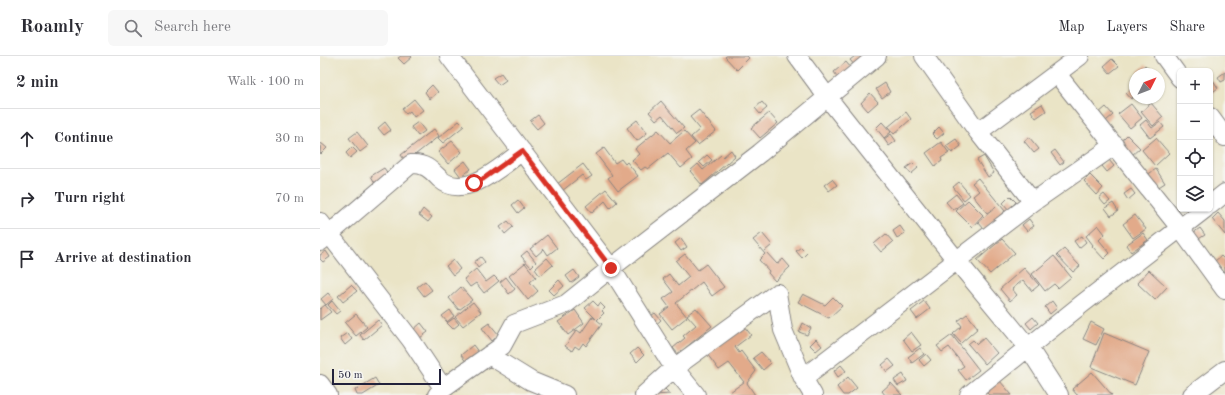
<!DOCTYPE html>
<meta charset="utf-8">
<style>
body{margin:0;font-family:"Old Standard TT",serif;background:#f7f7f7;color:#2b2b33}
.controls{position:absolute;right:12px;top:12px;display:grid;overflow:hidden;border-radius:6px;box-shadow:0 1px 3px #0004}
.controls button{width:36px;height:36px;display:grid;place-items:center;padding:0;border:0;border-bottom:1px solid #e1e1e2;background:#fff;color:#2b2b33;font:20px sans-serif}
.compass{position:absolute;left:809px;top:12px;width:36px;height:36px;border-radius:50%;background:#fff;box-shadow:0 1px 3px #0004;rotate:48deg}
.scale{position:absolute;left:12px;bottom:10px;width:109px;box-sizing:border-box;padding-left:4px;border:2px solid #22223b;border-top:0;font-size:11px;line-height:14px;white-space:nowrap;color:#22223b;-webkit-text-stroke:3px #f6f6f2;paint-order:stroke}
.stop{position:absolute;width:12px;height:12px;margin:-9px;border:3px solid #d93025;border-radius:50%;background:#fff}
.stop.end{background:#d93025;border-color:#fff;box-shadow:0 1px 4px #0008}
.list{margin:0;padding:0;list-style:none}
h2{display:flex;justify-content:space-between;align-items:center;height:52px;margin:0;padding:0 16px;font-size:17px}
h2 small{font-size:13px;font-weight:400;color:#7c7c81}
.list li{display:grid;grid-template-columns:26px 1fr auto;gap:12px;align-items:center;box-sizing:border-box;height:60px;padding:0 16px;border-top:1px solid #e1e1e2}
.list b{display:block;font-size:15px;white-space:nowrap}
.list em{font-size:13px;font-style:normal;color:#7c7c81}
.icon{flex:none;width:22px;height:22px;fill:none;stroke:currentColor;stroke-width:2;stroke-linecap:round;stroke-linejoin:round}
.map{position:relative;flex:none;width:905px;height:339px;overflow:hidden}
header{display:flex;align-items:center;gap:24px;box-sizing:border-box;height:56px;padding:0 20px;background:#fff;border-bottom:1px solid #e1e1e2}
header strong{font-size:19px}
nav{display:flex;gap:22px;margin-inline-start:auto;font-size:14px}
.search{width:280px;height:36px;background:#f7f7f7;display:flex;align-items:center;gap:10px;box-sizing:border-box;padding:0 14px;border-radius:6px;color:#7c7c81;font-size:15px}
main{display:flex}
aside{flex:1;background:#fff}
.map>svg:first-child{display:block}
.building{fill:#e2aa8a}
.lines{fill:none;stroke-linecap:round;stroke-linejoin:round}
.minor-casing{stroke:#868380;stroke-width:20}
.minor{stroke:#fff;stroke-width:18}
.route{stroke:#d93025;stroke-width:5}
</style>
<header>
<strong>Roamly</strong>
<div class="search"><svg class="icon" aria-label="search" viewBox="0 0 24 24"><circle cx="10" cy="10" r="6"/><path d="M15 15l6 6"/></svg>Search here</div>
<nav><a>Map</a><a>Layers</a><a>Share</a></nav>
</header>
<main>
<aside>
<h2>2 min<small>Walk · 100 m</small></h2>
<ul class="list">
<li><svg class="icon" aria-label="ahead" viewBox="0 0 24 24"><path d="M12 20V5M6 11l6-6 6 6"/></svg><div><b>Continue</b></div><em>30 m</em></li>
<li><svg class="icon" aria-label="right" viewBox="0 0 24 24"><path d="M7 20v-9h11M14 6l5 5-5 5"/></svg><div><b>Turn right</b></div><em>70 m</em></li>
<li><svg class="icon" aria-label="arrive" viewBox="0 0 24 24"><path d="M6 21V4h12l-3 4 3 4H6"/></svg><div><b>Arrive at destination</b></div></li>
</ul>
</aside>
<div class="map">
<svg width="905" height="339" viewBox="0 0 905 339">
<rect width="100%" height="100%" fill="#f6f6f2"/>
<filter id="ink" filterUnits="userSpaceOnUse"><feTurbulence type="fractalNoise" baseFrequency=".025" numOctaves="2"/><feDisplacementMap in="SourceGraphic" scale="8" xChannelSelector="R" yChannelSelector="G"/><feConvolveMatrix kernelMatrix="1 2 1 2 8 2 1 2 1" color-interpolation-filters="sRGB"/></filter>
<filter id="wash" filterUnits="userSpaceOnUse"><feTurbulence type="fractalNoise" baseFrequency=".012" numOctaves="4" result="noise"/><feDisplacementMap in="SourceGraphic" scale="16" xChannelSelector="R" yChannelSelector="G"/><feGaussianBlur stdDeviation="0.9" result="paint"/><feColorMatrix in="noise" values="0 0 0 0 0 0 0 0 0 0 0 0 0 0 0 0 0 1.4 0 .05"/><feComposite in="paint" operator="in"/></filter>
<g filter="url(#wash)">
<rect width="100%" height="100%" fill="#eae4c6"/>
<g id="blocks">
<path class="building" d="M81 0H91L92 1 84 8 78 2Z
M406 0H427L429 2 417 14 405 1Z
M535 0H544L535 10 530 4Z
M792 3 799 10 790 17 784 10Z
M526 6 531 12 519 23 514 16Z
M825 9 834 18H820L818 16Z
M905 16V24L901 26 898 21Z
M181 17 186 24 179 29 173 22Z
M893 24 898 32 890 38V27Z
M565 27 570 36 562 42 556 33Z
M112 29 118 36 110 43 105 36Z
M815 29V40L811 43 806 37Z
M550 37 558 46 548 55 541 47Z
M94 43 103 54 94 61 90 55 86 58 82 53Z
M341 45 364 72 357 77 342 59 336 64 329 56Z
M442 46 447 52 440 58 435 52Z
M831 47 843 61 833 70 821 56Z
M722 48 726 55 716 62 711 55Z
M811 48 822 62 810 72 798 58Z
M786 51 793 59 786 65 779 57Z
M379 54 396 75 378 89 371 81 380 73 370 61Z
M586 56 591 63 574 78 568 71Z
M449 57 458 67 440 82 431 72Z
M218 59 224 67 217 73 210 65Z
M317 64 327 77 317 85 307 72Z
M826 64 832 72 840 66 844 71 830 82 820 69Z
M139 65 144 70 123 87 118 82Z
M65 66 71 74 64 79 58 72Z
M98 66 105 75 98 80 91 71Z
M562 66 571 76 564 82 556 72Z
M619 71 624 77 617 83 612 78Z
M114 73 119 80 86 106 81 99Z
M338 74 350 87 364 75 375 87 366 95 372 103 361 112 348 97 328 113 325 111 321 114 312 104 319 98 315 93Z
M37 76 48 90 40 96 29 82Z
M571 78 576 85 569 90 564 83Z
M807 79 820 92 812 99 800 86Z
M709 81 719 93 714 97 704 85Z
M836 82 849 97 835 110 822 94Z
M636 83 641 90 632 97 626 90Z
M132 85 142 96 128 108 118 96Z
M621 86 629 97 621 102 622 105 615 110 606 97Z
M1 87 7 92 1 98 0 97Z
M32 91 37 96 30 102 26 97Z
M284 92 295 107 301 103 305 108 307 106 318 120 298 135 288 122 292 119 276 98Z
M411 94 415 100 382 129 370 115 378 108 383 114 401 99 403 101Z
M735 94 744 106 740 109 731 97Z
M387 99 392 104 384 111 379 106Z
M664 100 674 117 668 121 657 104Z
M789 104 794 110 787 116 782 110Z
M145 105 151 113 141 121 135 113Z
M593 107 598 112 591 118 586 112Z
M263 108 272 120 266 124 262 119 237 139 232 132Z
M64 112 69 119 55 127 51 120Z
M836 113 845 127 837 132 827 119Z
M770 119 783 132 777 139 764 125Z
M658 122 685 155 664 173 658 166 676 151 667 157 653 140 659 135 652 127Z
M512 123 517 129 509 135 504 129Z
M639 126 650 139 644 144 633 131Z
M286 133 297 146 290 152 285 145 272 157 266 150Z
M811 133 815 138 808 144 804 138Z
M636 138 643 147 633 154 626 146Z
M784 138 790 145 785 149 779 142Z
M690 140 696 146 689 154 683 147Z
M198 144 204 152 198 157 192 149Z
M648 144 663 159 652 171 636 155Z
M793 147 798 155 791 160 785 152Z
M103 153 112 161 108 166 99 159Z
M898 157 905 165V179L892 163Z
M815 159 826 173 813 182 803 168Z
M709 163 714 170 707 175 702 169Z
M188 165 193 171 185 178 180 171Z
M778 169 785 178 779 184 790 197 784 203 772 190 773 189 766 180Z
M580 170 585 177 577 182 573 175Z
M880 172 885 179 877 184 873 177Z
M442 177 452 189 445 195 457 208 463 203 470 211 455 225 448 217 449 215 439 204 445 198 433 184Z
M823 177 828 184 811 196 806 189Z
M566 178 573 186 561 196 554 188Z
M227 179 237 192 228 199 224 193 216 200 210 193Z
M762 180 766 186 759 192 754 185Z
M361 182 367 191 361 195 355 187Z
M682 183 695 197 670 218 657 204Z
M481 191 487 197 482 202 476 195Z
M744 193 760 210 753 216 737 199Z
M6 195 10 201 3 206 0 203V199Z
M207 195 216 206 211 211 201 200Z
M365 198 378 214 386 208 404 231 392 240 382 226 356 247 367 261 352 273 340 258 349 251 343 243 353 236 343 223 349 218 358 230 369 221 356 205Z
M734 200 751 221 738 232 734 228 725 235 712 218Z
M901 200 905 204V218L895 205Z
M161 201 165 206 158 212 154 206Z
M227 202 233 209 220 220 215 213Z
M133 204 140 213 133 219 126 210Z
M205 207 216 221 210 226 218 235 208 244 189 220Z
M704 212 719 229 712 235 703 224 692 233 697 239 690 245 680 233Z
M156 213 166 226 174 220 179 225 164 237 156 227 150 231 144 223Z
M254 214 259 221 251 227 246 220Z
M829 214 847 231 835 244 817 227Z
M186 221 195 233 189 238 180 226Z
M239 224 244 230 234 239 229 234Z
M105 225 112 234 104 240 97 231Z
M31 229 37 235 23 246 18 240Z
M141 231 152 244 139 254 129 242Z
M8 237 13 243 6 249 1 243Z
M483 238 505 249 513 241 522 250 509 262 478 246Z
M12 245 20 255 16 258 8 249Z
M273 245 278 250 280 247 285 252 282 255 284 257 277 264 282 268 266 290 263 287 259 293 255 290 252 295 245 290 257 274 261 277 272 261 276 263 265 252Z
M604 245 610 253 597 263 591 255Z
M732 245 737 252 730 258 725 251Z
M153 246 161 256 143 270 135 261Z
M5 249 11 256 0 264V253Z
M376 252 392 270 358 298 353 292 365 282 363 280 376 269 367 259Z
M130 254 134 260 127 266 122 260Z
M255 254 264 267 248 279 238 266Z
M335 257 341 264 334 270 328 262Z
M36 258 47 271 36 280 25 267Z
M647 258 658 272 641 287 633 278 642 270 638 265Z
M713 261 718 267 711 273 706 267Z
M134 262 139 268 133 273 127 267Z
M58 264 62 269 44 284 40 279Z
M771 266 784 273 776 289 763 283Z
M101 267 108 276 100 282 93 274Z
M169 267 179 279 172 285 162 272Z
M483 267 491 272 487 279 479 276Z
M424 270 431 279 415 291 419 297 421 295 436 315 427 327 435 339H412L410 336 424 326 409 307 399 314 387 298Z
M591 276 601 289 592 295 583 283Z
M27 277 32 283 25 289 20 282Z
M784 277 829 296 815 329 771 311Z
M632 279 659 314 646 324 638 314 644 310 629 291 622 296 617 290Z
M664 282 677 297 665 308 648 288 653 284 657 288Z
M496 283 502 290 496 295 490 289Z
M153 289 159 297 147 307 141 299Z
M317 292 324 299 317 306 310 298Z
M600 292 604 298 592 307 588 301Z
M441 296 451 307 443 314 433 302Z
M606 298 611 304 604 310 599 304Z
M569 303 575 310 567 316 562 309Z
M521 309 526 315 518 321 514 315Z
M772 316 792 339H757L752 333Z
M583 318 587 325 578 330 574 324Z
M528 321 537 332 528 339H523L517 331Z
M55 322 59 329 43 339H37L35 334Z
M679 324 692 339H669L665 335Z
M571 327 582 339H565L562 335Z
M343 331 350 338 334 339Z"/>
</g>
</g>
<g filter="url(#ink)">
<use href="#blocks" fill-opacity="0" stroke="#868380" stroke-width="1"/>
<g class="lines">
<defs>
<path id="minor" d="M129 0 291 212 354 312 376 339
M477 0 508 42 637 205 708 291 739 339
M604 0 658 76 713 146
M844 0 860 22
M737 18 860 172 905 234
M890 61 905 81
M658 76 760 0
M890 149 905 137
M0 166 91 284 123 332
M0 186 91 108C105 107 111 114 120 123 144 145 182 110 202 95
M169 299 211 325 245 339
M483 322 713 146 795 89
M0 328 8 339
M117 339 123 332 182 290 194 268 246 248 291 212 440 97 557 0
M324 339 354 312 457 237 463 274 483 322 493 339
M649 339 762 248 885 153
M872 339 905 314"/>
</defs>
<use href="#minor" class="minor-casing"/>
<use href="#minor" class="minor"/>
</g>
</g>
<g class="lines" filter="url(#ink)">
<path class="route" d="M154 127 163 123 202 95 291 212"/>
</g>
</svg>
<div class="controls">
<button>+</button>
<button>−</button>
<button><svg class="icon" aria-label="locate" viewBox="0 0 24 24"><circle cx="12" cy="12" r="6"/><path d="M12 2v4M12 18v4M2 12h4M18 12h4"/></svg></button>
<button><svg class="icon" aria-label="layers" viewBox="0 0 24 24"><path d="M12 4l9 5-9 5-9-5zM3 14l9 5 9-5"/></svg></button>
</div>
<svg class="compass" viewBox="-18 -18 36 36"><path d="M0-13l5 13h-10z" fill="#e53935"/><path d="M0 13l5-13h-10z" fill="#7c7c81"/></svg>
<div class="scale">50 m</div>
<div class="stop" style="left:154px;top:127px"></div>
<div class="stop end" style="left:291px;top:212px"></div>
</div>
</main>
